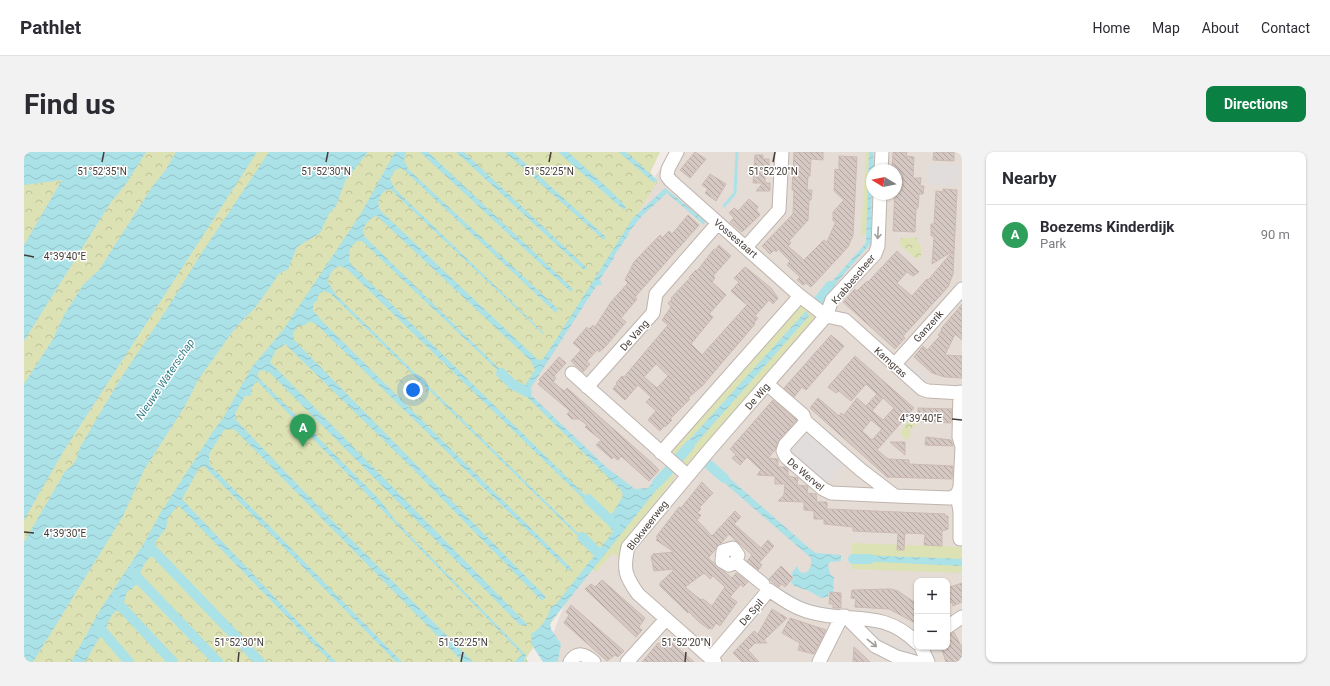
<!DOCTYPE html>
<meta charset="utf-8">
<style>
body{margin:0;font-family:Roboto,sans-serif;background:#f2f2f3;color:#2b2b33}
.controls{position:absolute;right:12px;bottom:12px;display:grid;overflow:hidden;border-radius:8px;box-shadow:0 1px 3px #0004}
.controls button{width:36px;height:36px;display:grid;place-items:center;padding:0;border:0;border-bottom:1px solid #e1e1e2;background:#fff;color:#2b2b33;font:20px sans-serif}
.compass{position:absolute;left:842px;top:12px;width:36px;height:36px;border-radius:50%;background:#fff;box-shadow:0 1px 3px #0004;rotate:280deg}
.you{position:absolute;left:389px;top:238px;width:14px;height:14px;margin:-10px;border:3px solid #fff;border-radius:50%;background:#1a73e8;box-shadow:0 0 0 6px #1a73e833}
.badge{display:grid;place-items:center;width:26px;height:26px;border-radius:50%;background:#0b8043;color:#fff;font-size:13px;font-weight:700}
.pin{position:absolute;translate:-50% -33px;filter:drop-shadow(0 1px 2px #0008)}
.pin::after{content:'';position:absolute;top:21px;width:14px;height:12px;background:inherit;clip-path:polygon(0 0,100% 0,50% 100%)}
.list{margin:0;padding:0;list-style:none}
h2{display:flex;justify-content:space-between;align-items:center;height:52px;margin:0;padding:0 16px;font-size:17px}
h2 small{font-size:13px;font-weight:400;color:#7c7c81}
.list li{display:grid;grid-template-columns:26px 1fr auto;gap:12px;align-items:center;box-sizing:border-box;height:60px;padding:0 16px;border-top:1px solid #e1e1e2}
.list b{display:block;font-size:15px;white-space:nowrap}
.list p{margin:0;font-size:13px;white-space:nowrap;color:#7c7c81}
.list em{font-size:13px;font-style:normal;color:#7c7c81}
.map{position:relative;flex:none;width:938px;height:510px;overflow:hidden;border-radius:8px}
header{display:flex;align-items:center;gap:24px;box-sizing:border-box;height:56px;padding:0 20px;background:#fff;border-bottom:1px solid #e1e1e2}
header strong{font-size:19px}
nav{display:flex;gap:22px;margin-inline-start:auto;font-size:14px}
.intro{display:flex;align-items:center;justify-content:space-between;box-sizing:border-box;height:96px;padding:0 24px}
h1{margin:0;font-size:28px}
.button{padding:10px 18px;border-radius:8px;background:#0b8043;color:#fff;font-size:14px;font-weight:700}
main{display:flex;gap:24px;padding:0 24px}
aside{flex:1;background:#fff;border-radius:8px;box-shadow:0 1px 3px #0004}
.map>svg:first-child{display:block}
.residential{fill:#e5dcd6;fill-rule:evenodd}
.grass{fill:#dce2b4;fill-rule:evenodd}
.park{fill:url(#park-crowns)}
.parking{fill:#e0dddc}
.water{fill:url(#water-waves)}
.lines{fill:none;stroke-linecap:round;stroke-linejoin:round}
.stream{stroke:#aae2e8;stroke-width:3}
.canal{stroke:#aae2e8;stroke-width:10}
.building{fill:url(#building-back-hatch);stroke:#ccbab2;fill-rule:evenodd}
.minor-casing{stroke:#bfb4ae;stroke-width:15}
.minor{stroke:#fff;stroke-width:13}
.oneway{stroke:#a29d9b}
.ticks{fill:none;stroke:#443b37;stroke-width:1.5}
.labels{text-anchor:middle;stroke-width:3;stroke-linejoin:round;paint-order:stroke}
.street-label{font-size:10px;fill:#443b37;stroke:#fff}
.water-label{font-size:11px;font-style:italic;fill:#337e87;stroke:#fff}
.ticks-label{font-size:10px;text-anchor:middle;fill:#443b37;stroke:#fff;stroke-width:3;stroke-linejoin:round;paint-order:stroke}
</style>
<header>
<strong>Pathlet</strong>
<nav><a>Home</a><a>Map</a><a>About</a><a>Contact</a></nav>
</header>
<div class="intro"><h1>Find us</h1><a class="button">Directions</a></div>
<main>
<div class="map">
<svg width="938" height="510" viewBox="0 0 938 510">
<defs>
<pattern id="park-crowns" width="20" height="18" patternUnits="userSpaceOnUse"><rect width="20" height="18" fill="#dce2b4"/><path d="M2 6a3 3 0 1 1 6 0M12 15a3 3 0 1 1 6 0" fill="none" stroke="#bec39b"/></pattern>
<pattern id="water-waves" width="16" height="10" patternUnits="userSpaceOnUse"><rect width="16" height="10" fill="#aae2e8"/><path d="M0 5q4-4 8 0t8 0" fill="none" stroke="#94c3c8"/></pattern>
<pattern id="building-back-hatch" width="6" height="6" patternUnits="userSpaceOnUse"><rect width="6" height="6" fill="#d5c7c1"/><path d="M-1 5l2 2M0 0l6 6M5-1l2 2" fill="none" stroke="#aea39e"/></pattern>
</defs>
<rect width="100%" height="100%" fill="#f2ebe7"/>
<path class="residential" d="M646 0H938V510H518L546 438 500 245ZM848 18H872V42H848ZM893 429H923V495H893Z"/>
<path class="grass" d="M842 0H845L842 83H837Z
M777 152 789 162V173L664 314C650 308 647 303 652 290ZM782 159 785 164 661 304 656 300 657 297Z
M645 317 650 321V327L602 386 595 406 589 401 572 420 568 417 642 326 641 321Z
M828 391 938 395V421L827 417Z"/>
<path class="park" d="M0 0H636L626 21 634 29 501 239 617 351 567 415 502 506 504 510H0Z
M877 86H894V91L897 94V104L892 107 875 92Z
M885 267 891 269V274L885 278 887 281 884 287H879V284L876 281Z"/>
<path class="parking" d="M904 12 935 13 934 34 903 32Z
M887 212 903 226 898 231 883 217Z
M784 279 820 311 803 331 767 299Z
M762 437 785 450 802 453 801 460 758 443Z
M840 470 864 474 889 493 885 497 875 487 862 480 839 476Z
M848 478 868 493 894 500 893 507 878 503 844 483Z"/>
<path class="water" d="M0 0H122L102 32 87 50 0 189V93L38 28 0 33Z
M152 0H233L39 300 0 368V232L29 187 40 163 59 133 75 118 128 35 141 19Z
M245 0H344L321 29 312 54 305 62 296 81 273 95 264 117 255 122 231 156 212 175 174 228 161 254 120 318 99 364 9 510H0V390L42 318C50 315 54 305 55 297L95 229 143 157 177 102Z
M371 0H382L380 8 384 17 534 157 532 161 381 19 377 16 371 18 366 27 371 37 520 181 519 182 366 37C356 39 351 51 357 59L514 208 519 207 531 189 609 66 641 36 681 69 680 73 643 41 618 64 604 81 605 82 590 104V106L576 127 578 133H573L506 237V242L582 315 611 337 624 336 638 321 642 323V326L526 471 527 477 537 492 534 508 533 510H519L508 493 507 482C517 477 524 465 527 455L532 452 589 380 580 365 589 361 599 344 597 338 497 239 511 218 507 209 353 64C344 66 336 77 341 85L488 229 486 230 338 89H333L326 96 325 109 328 113 573 355 571 358 323 117 316 114C309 116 304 123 304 130L312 143 567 394 566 396 306 141 298 139 294 144V148L289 152V158L298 169 547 416 545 419 294 174 286 169 281 173 274 174 269 181 270 188 522 445 518 449 387 315 261 192 252 198 246 210 503 472 502 474 496 473 245 220 237 218 234 221V225L355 347 372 369 498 499 502 503 500 510H490L498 503 494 498 233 229 227 236V243L221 244 211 261 212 268 294 354 449 510H439L210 277 200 278 185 302V312L378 510H372L180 314 175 316 158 347 312 510H307L154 353 144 366 142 376 132 389 130 397 131 404H127C119 412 115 420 115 431L103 440 97 459H92C85 465 82 474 81 483L75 486 61 510H47L76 458 119 393 137 360 188 281 199 266 228 215 259 178 336 63Z
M396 0H404L547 135 549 137 547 140Z
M432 0H440L563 116 560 118Z
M481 0H489L582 85 580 88Z
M534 0H544L588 40 602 55 600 58Z
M595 0H602L634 29 629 30Z
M845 0H849L850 18H848L847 91 799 146 796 143 842 91Z
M782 159 785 164 661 304H659L656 300 657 297Z
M693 315 785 396 792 401 817 403V409L806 410 804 413 806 422 810 425 809 440H805L804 445 797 446 785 439 770 434 767 430 770 426 767 422 773 414 776 420 781 421C787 417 788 413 787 406L689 321V318Z
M834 403 938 407V414L834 409Z"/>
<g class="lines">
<path class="stream" d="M700 54 711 41 713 0"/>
<path class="canal" d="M795 148 806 134
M477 221 488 232 503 240
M655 306 666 293
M684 312 700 326
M633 331 645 318
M564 347 591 373
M558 385 575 402
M125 394 236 510
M829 407H846
M108 420 194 510
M92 449 149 510
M75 475 105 510"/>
</g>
<path class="building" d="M671 0 682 7 666 26 656 18Z
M770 0H799V8L787 7 786 24H784L783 38H788L787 48H785L784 68 765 89 767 91 764 94 780 108 800 88 803 90 812 69H809V60L820 48 810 39 811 17 815 18V4L833 5 829 83 824 95 787 135 782 131 779 133 773 128 776 125 763 113 766 109 754 97 752 100 750 98 746 102 738 94 769 62 770 38H768Z
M869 0H883L882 4 890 5 889 26H897L896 34H900L899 42H895L894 56H892L891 80 869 79 872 18H868Z
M910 0H930V9L909 8Z
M731 3H739V7H745V16H741V31H746V39H732L739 31H729Z
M686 22 702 32 692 49 681 41 684 37 678 33Z
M919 37 933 38 929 122 924 135 879 184 881 186 871 197 819 150 831 137 833 139 843 129 844 130 873 99 895 120 889 124 883 120 873 131 875 133 888 144 903 127 904 128 929 99 908 112 910 84H907V72H910L912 39 919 40Z
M725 47 734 55 732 58 736 63 718 80 706 70 710 66 705 61 710 56 714 59Z
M664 63 675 73 611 145 613 147 597 166 602 170 581 195 575 200 573 198 563 209 566 212 559 220 547 209 557 198 549 191 550 190 563 175 565 177 569 173 571 175 587 150 604 131 601 128 610 110 636 83 638 86 645 79 648 82Z
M695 93 707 104 689 124 691 126 688 130 702 143 685 162 689 165 667 192 678 203 723 153 707 139 715 130 710 126 721 115 747 136 754 146 749 152 745 148 731 164 734 166 730 171 731 172 678 234 664 246 666 247 646 267 648 268 641 275 640 274 636 279 624 268 632 259 622 250 627 245 614 233 601 248 589 237 593 232 592 231 598 224 600 225 644 173 638 168 647 155 644 151 648 147 647 146 666 126 665 125 672 118 673 119 690 97 691 98ZM632 212 644 224 633 236 620 225Z
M938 152V188L931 182 921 203 938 204V226L921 225 908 221 890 205 899 194 903 198 916 184 914 183 918 178 917 177Z
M807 183 820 194 782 238 778 235 770 245 760 236Z
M831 204 890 256 853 298 864 307 885 308V312L929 314 928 327 863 325 786 256 794 246 815 264 817 261 820 263 833 246 842 254 853 242 842 232 827 249 815 239 812 241 804 235ZM859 246 870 256 859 268 848 259ZM847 268 858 277 848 288 838 279Z
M535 205 542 211 530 224 532 226 529 230 540 239 543 236 628 311 635 318 625 329 597 304 594 308 590 305 588 307 572 293 577 288 561 275 563 273 555 267H548L543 262 546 259 514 232 517 230 515 228Z
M749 248 773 268 755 288 751 298 744 306 754 307V315H762L764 317V324L774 326 773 333 784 334 783 341 792 342 793 350H803V357L921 362V364H924V377L918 379V394L900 393 901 382 881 381 880 398H873L874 381 829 379V375L800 372V367H790V359L780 358V350L754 349 760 343 761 332H751V324L733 323 737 318 723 305 716 313 708 306 712 303 706 297Z
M894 256 928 257 927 271 894 269Z
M902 285 927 288 929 294 901 293Z
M866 290H881V303Z
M678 330 689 341 675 356 677 357 673 361 677 363 673 368 688 384 711 359 717 365 710 372 737 396 744 388 750 394 735 411 738 413 734 418 723 409 728 403 705 382 684 406 708 426 712 421 724 430 719 435 717 432 706 445 713 450 696 474 692 471 688 477 686 476 685 477 675 470 665 460 664 461 636 434V431L651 417 630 419 627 404H629V402L650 400 632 388 634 386 632 385 655 355 657 356ZM680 421 686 427 689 424 701 435 688 454 679 447 677 448 661 435Z
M757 414 769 426 761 435 757 432 755 435 745 427Z
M578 428 621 466 615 475 618 478 612 485 561 437 567 432 571 435Z
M938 431V450L929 454 928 450 923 452V436Z
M866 437 874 439 893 452V472L865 457 831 455 832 447 827 446 828 438Z
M806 440 817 441V456H809V452H805Z
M547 453 600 499 594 505 591 503 583 509 540 471 545 463 542 460Z
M748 457 763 466 740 488 743 491H731L724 498 735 510H718L709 501 730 479 734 482Z
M766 466 802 478 790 502 774 498 776 491 758 481Z
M930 480 937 494H938V510H922L917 495H923V483Z
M641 486H643L670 510H618L634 491 636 492Z
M830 495 839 503 846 510H829Z"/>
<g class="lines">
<defs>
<path id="minor" d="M653 0 644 17 643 24 647 29 776 144 802 164 821 168 898 237 904 239 938 241
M857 18 858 0
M722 95 755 58 758 0
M871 212 938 137
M548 221 663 323
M743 232 779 263 782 270 837 318 871 344 926 346 933 343 936 335 938 295 935 285 936 240
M563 235 629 161 632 142 694 71
M782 270 761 293 759 299 762 305 799 337 807 341 871 344
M637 301 776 144
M933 343 936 359V387
M712 410 705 413 698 409 699 399 709 396 714 403 712 410 739 432
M821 464 851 494 873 505 891 510
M923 475 938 465
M897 495 904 510
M687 506 745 438C758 447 771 456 786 460 827 472 858 456 893 491
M546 510C553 499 561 502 570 510
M603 510 642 467
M691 510 614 442C601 424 599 417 604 395L687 296 802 164 808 148 851 102 854 94 856 42
M795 510 818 464"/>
</defs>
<use href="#minor" class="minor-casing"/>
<use href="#minor" class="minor"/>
</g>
<defs><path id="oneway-shaft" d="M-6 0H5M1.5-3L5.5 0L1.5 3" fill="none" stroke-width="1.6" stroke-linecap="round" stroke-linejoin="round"/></defs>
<g class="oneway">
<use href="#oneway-shaft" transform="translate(854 81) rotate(93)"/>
<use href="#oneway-shaft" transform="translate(848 491) rotate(38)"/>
</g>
<path class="ticks" d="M78 10 80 0M302 10 304 0M525 10 527 0M749 10 751 0M0 103 10 105M928 267 938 268M0 380 10 381M214 510 215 500M437 510 439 500M661 510 662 500"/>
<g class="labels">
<g class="street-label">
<text transform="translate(712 86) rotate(41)" y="4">Vossestaart</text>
<text transform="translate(829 127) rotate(-50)" y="4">Krabbescheer</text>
<text transform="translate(904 174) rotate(-48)" y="4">Ganzerik</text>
<text transform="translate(610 183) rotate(-49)" y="4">De Vang</text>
<text transform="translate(867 210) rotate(42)" y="4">Kamgras</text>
<text transform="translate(733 244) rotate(-49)" y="4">De Wig</text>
<text transform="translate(782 322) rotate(40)" y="4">De Wervel</text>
<text transform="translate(623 373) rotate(-52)" y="4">Blokweerweg</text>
<text transform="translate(727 460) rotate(-49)" y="4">De Spil</text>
</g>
<g class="water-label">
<text transform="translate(141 227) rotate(-56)" y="4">Nieuwe Waterschap</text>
</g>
</g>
<g class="ticks-label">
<text x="78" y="23">51°52'35"N</text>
<text x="302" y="23">51°52'30"N</text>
<text x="525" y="23">51°52'25"N</text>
<text x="749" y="23">51°52'20"N</text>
<text x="41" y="108">4°39'40"E</text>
<text x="897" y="270">4°39'40"E</text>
<text x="41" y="385">4°39'30"E</text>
<text x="215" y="494">51°52'30"N</text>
<text x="439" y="494">51°52'25"N</text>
<text x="662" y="494">51°52'20"N</text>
</g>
</svg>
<div class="controls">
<button>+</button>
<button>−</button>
</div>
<svg class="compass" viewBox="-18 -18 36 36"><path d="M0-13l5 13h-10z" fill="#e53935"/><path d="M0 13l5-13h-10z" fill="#7c7c81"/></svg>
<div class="you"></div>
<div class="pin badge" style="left:279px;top:295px;background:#2e9e5b">A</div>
</div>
<aside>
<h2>Nearby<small></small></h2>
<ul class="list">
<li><span class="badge" style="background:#2e9e5b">A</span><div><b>Boezems Kinderdijk</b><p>Park</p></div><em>90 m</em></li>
</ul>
</aside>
</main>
